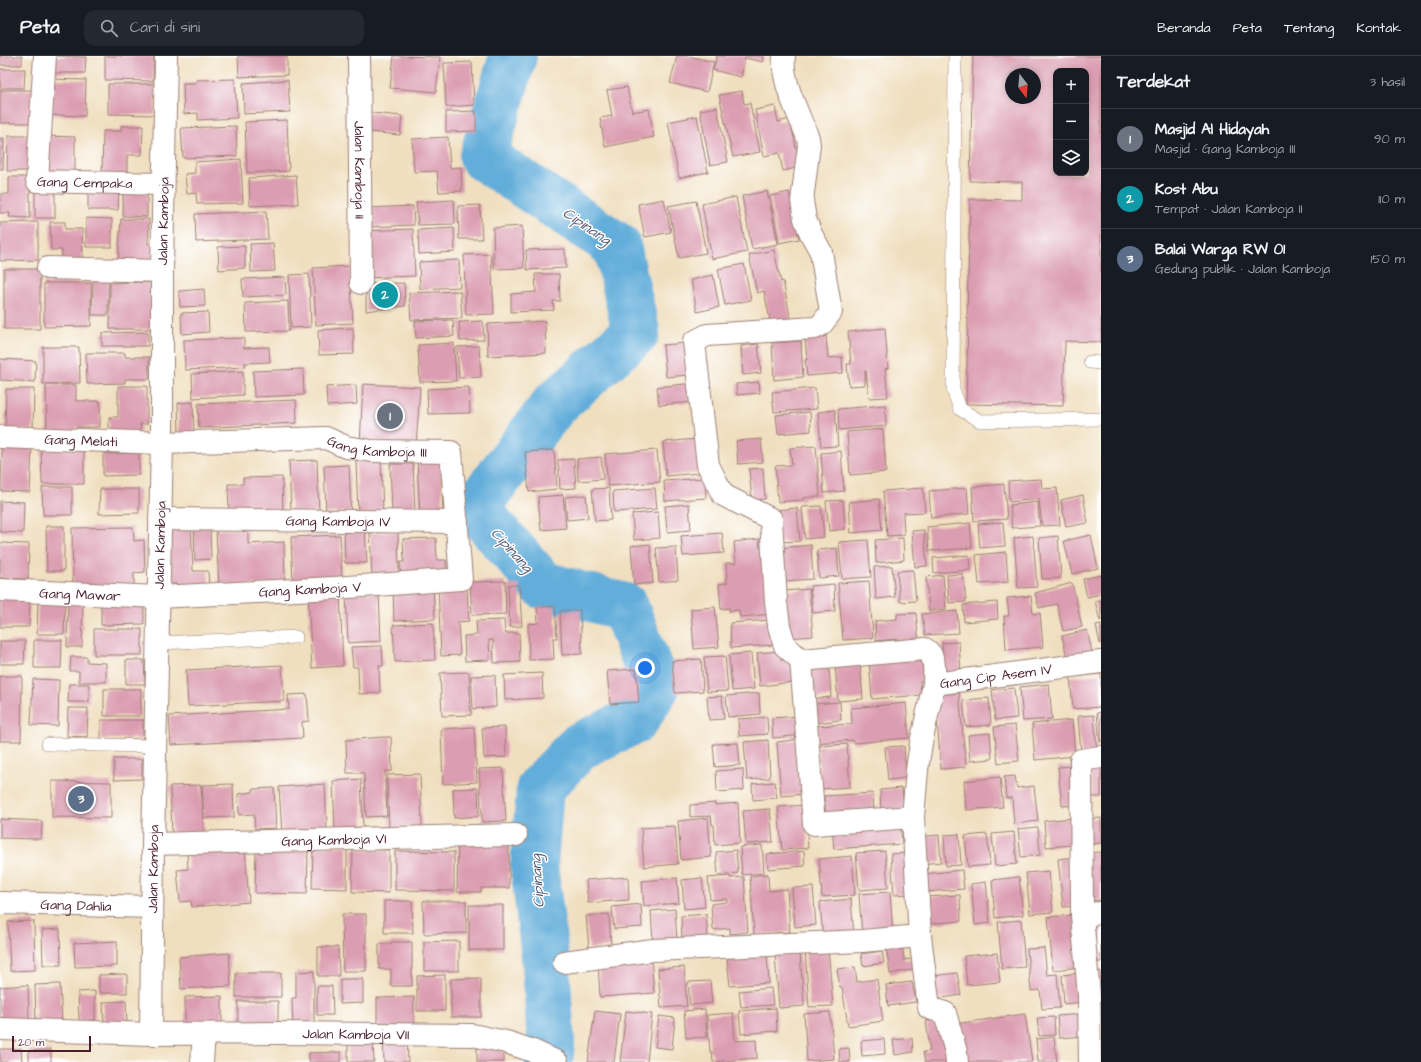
<!DOCTYPE html>
<html lang="id">
<meta charset="utf-8">
<style>
body{margin:0;font-family:"Architects Daughter",sans-serif;background:#242831;color:#f1f3f6}
.controls{position:absolute;right:12px;top:12px;display:grid;overflow:hidden;border-radius:8px;box-shadow:0 2px 6px #0003}
.controls button{width:36px;height:36px;display:grid;place-items:center;padding:0;border:0;border-bottom:1px solid #363941;background:#171b24;color:#f1f3f6;font:20px sans-serif}
.compass{position:absolute;left:1005px;top:12px;width:36px;height:36px;border-radius:50%;background:#171b24;box-shadow:0 2px 6px #0003;rotate:164deg}
.scale{position:absolute;left:12px;bottom:10px;width:79px;box-sizing:border-box;padding-left:4px;border:2px solid #4a1f2b;border-top:0;font-size:11px;line-height:14px;white-space:nowrap;color:#4a1f2b;-webkit-text-stroke:3px #fff;paint-order:stroke}
.you{position:absolute;left:645px;top:612px;width:14px;height:14px;margin:-10px;border:3px solid #fff;border-radius:50%;background:#1a73e8;box-shadow:0 0 0 6px #1a73e833}
.badge{display:grid;place-items:center;width:26px;height:26px;border-radius:50%;background:#b45309;color:#fff;font-size:13px;font-weight:700}
.pin{position:absolute;translate:-50% -50%;border:2px solid #fff;box-shadow:0 1px 4px #0006}
.list{margin:0;padding:0;list-style:none}
h2{display:flex;justify-content:space-between;align-items:center;height:52px;margin:0;padding:0 16px;font-size:17px}
h2 small{font-size:13px;font-weight:400;color:#9ea1a6}
.list li{display:grid;grid-template-columns:26px 1fr auto;gap:12px;align-items:center;box-sizing:border-box;height:60px;padding:0 16px;border-top:1px solid #363941}
.list b{display:block;font-size:15px;white-space:nowrap}
.list p{margin:0;font-size:13px;white-space:nowrap;color:#9ea1a6}
.list em{font-size:13px;font-style:normal;color:#9ea1a6}
.icon{flex:none;width:22px;height:22px;fill:none;stroke:currentColor;stroke-width:2;stroke-linecap:round;stroke-linejoin:round}
.map{position:relative;flex:none;width:1101px;height:1006px;overflow:hidden}
header{display:flex;align-items:center;gap:24px;box-sizing:border-box;height:56px;padding:0 20px;background:#171b24;border-bottom:1px solid #363941}
header strong{font-size:19px}
nav{display:flex;gap:22px;margin-inline-start:auto;font-size:14px}
.search{width:280px;height:36px;background:#242831;display:flex;align-items:center;gap:10px;box-sizing:border-box;padding:0 14px;border-radius:12px;color:#9ea1a6;font-size:15px}
main{display:flex}
aside{flex:1;background:#171b24}
.map>svg:first-child{display:block}
.lines{fill:none;stroke-linecap:round;stroke-linejoin:round}
.river{stroke:#62adda;stroke-width:48}
.building{fill:#db9db1;fill-rule:evenodd}
.service-casing{stroke:#9d7f75;stroke-width:14}
.minor-casing{stroke:#9d7f75;stroke-width:24}
.service{stroke:#fff;stroke-width:13}
.minor{stroke:#fff;stroke-width:22}
.labels{text-anchor:middle;stroke-width:3;stroke-linejoin:round;paint-order:stroke}
.street-label{font-size:14px;fill:#4a1f2b;stroke:#fff}
.water-label{font-size:15px;font-style:italic;fill:#545871;stroke:#fff}
</style>
<header>
<strong>Peta</strong>
<div class="search"><svg class="icon" aria-label="search" viewBox="0 0 24 24"><circle cx="10" cy="10" r="6"/><path d="M15 15l6 6"/></svg>Cari di sini</div>
<nav><a>Beranda</a><a>Peta</a><a>Tentang</a><a>Kontak</a></nav>
</header>
<main>
<div class="map">
<svg width="1101" height="1006" viewBox="0 0 1101 1006">
<rect width="100%" height="100%" fill="#fff"/>
<filter id="ink" filterUnits="userSpaceOnUse"><feTurbulence type="fractalNoise" baseFrequency=".025" numOctaves="2"/><feDisplacementMap in="SourceGraphic" scale="8" xChannelSelector="R" yChannelSelector="G"/><feConvolveMatrix kernelMatrix="1 2 1 2 8 2 1 2 1" color-interpolation-filters="sRGB"/></filter>
<filter id="wash" filterUnits="userSpaceOnUse"><feTurbulence type="fractalNoise" baseFrequency=".012" numOctaves="4" result="noise"/><feDisplacementMap in="SourceGraphic" scale="16" xChannelSelector="R" yChannelSelector="G"/><feGaussianBlur stdDeviation="0.9" result="paint"/><feColorMatrix in="noise" values="0 0 0 0 0 0 0 0 0 0 0 0 0 0 0 0 0 1.4 0 .05"/><feComposite in="paint" operator="in"/></filter>
<g filter="url(#wash)">
<rect width="100%" height="100%" fill="#f0dfbf"/>
<g class="lines">
<path class="river" d="M513 0 483 101 617 190 636 276 555 348 475 452 543 529 625 551 656 631 635 664 580 690 540 732 534 809 546 909 551 987 549 1006"/>
</g>
<g id="blocks">
<path class="building" d="M0 0H22V9H0Z
M50 0 86 1 85 17H50Z
M105 0H154L153 25 105 24Z
M238 0H287V19L239 21Z
M394 0 440 1 436 36 390 32Z
M677 0H688L714 6 707 36 670 27Z
M717 0H764L763 6 745 2 741 21 713 14Z
M973 0H1101V286L1065 285 1063 350 966 348 968 262H967L970 143 1022 144V126L970 125ZM1056 15H1086V117H1056ZM1011 18H1035V42H1011Z
M472 6 474 49 446 51 444 7Z
M0 13H25L24 32H0Z
M48 23 86 24 85 60 48 59Z
M235 23 237 62 198 64V57L184 58 183 27H196V24Z
M288 24 290 56 244 58 243 27Z
M108 28H156L155 59 108 58Z
M627 31 632 56 649 53 654 81 605 91 600 62 612 60 607 34Z
M0 34H34L33 67H0Z
M742 35 744 48 750 47 760 96 733 101 719 39Z
M775 50 778 66 790 63 800 111 783 115 779 97 764 100 755 54Z
M717 51 728 106 710 109 700 54Z
M476 55V75L446 76V56Z
M362 56 402 60 400 79 360 75Z
M697 60 708 116 679 122 668 66Z
M287 64 289 115 247 117 245 66Z
M121 70H143L142 99H127V121L102 120 103 75H121Z
M236 70 237 100 183 102 181 72Z
M8 80H29L28 115H7Z
M46 80 75 81V118L45 117Z
M448 81 450 112 461 111 462 135 439 136 437 115 414 116 412 83Z
M0 82H4L3 113H0Z
M241 103 243 147 197 148 196 137 187 138 185 118 195 117V106Z
M296 119 298 148 250 150 249 122Z
M9 121H30V162L9 161 10 157H0V138H9Z
M35 130 55 131V162H35Z
M88 132H119L118 154H88Z
M123 132H147V161L123 160Z
M767 135 778 188 752 193 742 140Z
M789 136 799 183 779 187 770 140Z
M736 141 747 196 712 203 702 148Z
M664 143 671 176 645 181 638 148Z
M454 144 455 168 418 169 416 146Z
M696 145 706 197 679 202 668 150Z
M480 149 482 183H459L458 150Z
M413 150 414 169 367 171 366 152Z
M266 155 268 183 196 186 195 158Z
M86 162 112 163V191H86Z
M121 163H149L148 188H153V209L118 208Z
M38 166V204L0 205V167Z
M50 166H65V173H82L83 205H62V194H51Z
M522 170 524 212 494 213 493 172Z
M454 172 455 196 419 198 418 174Z
M413 173 415 220 365 222 362 175Z
M273 187 275 215 251 216 250 188Z
M245 190V212L219 214 218 191Z
M565 193 566 212 527 214 526 194Z
M774 194 781 226 783 225 791 265 771 269 764 235 757 237 749 199Z
M491 198 494 258 466 259 464 199Z
M459 204 460 231 420 233 419 206Z
M744 208 751 244 725 249 718 213Z
M350 210 353 267 316 269 313 212Z
M4 213H40V273H4Z
M309 218 311 271 291 272 289 219Z
M535 218H559L560 245H553L554 254 511 256V238L536 236Z
M713 219 719 251 697 256 691 224Z
M285 221 286 239 243 241 242 223Z
M93 223H109L108 259H92Z
M152 226 153 273H110V227Z
M44 227H91V270L44 271Z
M404 227 405 250 366 255V228Z
M204 233 205 250 180 251 179 235Z
M460 235 462 262 411 264 409 237Z
M288 245 289 275 246 276 245 247Z
M208 256 209 276 182 278 181 257Z
M453 264 454 280 416 282 415 265Z
M483 265 484 284 460 285 459 266Z
M545 265 546 297 488 300 487 268Z
M353 272 354 298 319 299 318 274Z
M885 272 888 312 885 313 888 341 869 342 866 315H865V329L849 330 847 308H851L848 276Z
M148 276V290H102V277Z
M826 280 828 302 842 301 843 317 807 320 805 304H807L805 281Z
M244 282V292L269 291 270 306 245 307V311L185 314 184 284Z
M801 285 803 321 774 324 772 287Z
M454 287 456 325 420 326 418 289Z
M686 287 689 319 666 321 663 289Z
M758 288 761 317 743 319 741 290Z
M479 290 481 321 459 322 457 291Z
M43 291H79L80 327 43 328Z
M86 297H125V301H149V323H125V327L87 328Z
M0 303 36 305 35 326 0 324Z
M303 313 304 339 254 341 253 315Z
M243 315V339L193 342 192 318Z
M759 326 760 337 737 339 736 328Z
M694 327 695 346 659 349 657 331Z
M363 328 420 331 416 392 360 389Z
M46 329H76V345H100V371H76V377H47Z
M356 329 357 348 327 350 326 331Z
M118 330H147V368H140L141 376H109V361H118Z
M469 331 470 357 428 358 427 333Z
M815 332 817 353 774 356 772 336Z
M6 333H34L33 374H5Z
M296 344 297 367 199 372 198 348Z
M193 346 194 377H179L178 347Z
M885 349 886 370 839 374 838 353Z
M835 354 838 390 821 391 818 356Z
M810 356 811 375 778 378 776 359Z
M883 373 886 416 850 419 847 376Z
M697 383 700 417 666 420 663 386Z
M761 383 763 406 738 408 736 385Z
M2 389 32 390 30 436 1 435Z
M816 390 820 440 803 442V444L778 446 775 410 792 409 790 392Z
M84 392V428H42L41 393Z
M554 394 557 433 529 436 525 396Z
M657 394 660 426 608 430 605 398Z
M841 395 844 435 824 437 821 397Z
M139 397V419L103 420V398Z
M601 401 603 423 578 425 577 403Z
M441 403 443 459 420 460 417 404Z
M574 403 576 432 560 433 558 404Z
M317 404 319 456 291 457 289 405Z
M381 404 383 457 358 458 356 405Z
M390 408H413L415 456 392 457Z
M349 409 351 456 326 457 324 410Z
M763 412 765 443 752 444 749 413Z
M282 421 283 458 229 455 228 428H243V422Z
M705 422 706 442 665 445 664 425Z
M1041 423 1042 433 1057 432 1060 469 1042 470 1039 443 1009 446 1008 425Z
M1004 428 1007 463 974 465 972 431Z
M42 431H72V459H43Z
M609 432 611 464 595 465 592 433Z
M655 432 657 453 614 456 613 435Z
M923 432 925 456 903 457 904 479 887 480 883 435Z
M967 432 969 458 931 462 929 435Z
M100 433H139V457L99 458Z
M563 439 566 472 541 474 538 441Z
M586 439 588 462 567 464 565 441Z
M1083 439 1088 467 1066 471 1061 444Z
M879 443 882 474 851 477 849 446Z
M843 444 845 473 829 475 826 445Z
M0 445 24 446 23 477 0 476Z
M1038 446 1040 470 1012 472 1010 449Z
M689 448 691 474 667 476 665 450Z
M821 450 824 481 805 483 802 451Z
M797 452 800 485 779 486 776 454Z
M658 456 660 482 634 484 632 458Z
M1003 466 1005 490 980 492 978 468Z
M970 467 972 492 929 495 927 471Z
M191 469 193 515H208L209 531 176 532V528H166L163 470Z
M46 470H64V515H47Z
M194 470H210L211 503 195 504Z
M133 471 134 485 144 484 145 516 134 517V536L73 537 72 472Z
M365 471 367 507H345L344 472Z
M248 473V488L284 486 285 527 219 531 216 474Z
M924 474 927 510 915 511 912 475Z
M398 476 399 520 372 521 370 477Z
M722 477 724 497 683 500 681 480Z
M340 479 342 526 293 528 291 481Z
M1091 479 1098 512 1072 518 1064 485Z
M1033 480 1037 531 1018 532 1014 482Z
M1058 480 1061 522 1042 523 1039 482Z
M436 482 437 504H446L447 519 401 521 400 506H404L403 483Z
M903 482 904 504 876 507 875 484Z
M759 483 760 492 768 491 773 558 740 561 739 554 729 555 730 552 721 553 719 528 727 527 726 507H736L734 486Z
M868 484 871 521 842 523 839 486Z
M0 487 29 488 28 523 0 522Z
M650 488 653 527 634 529 631 490Z
M811 489 813 523 784 525 781 492Z
M676 491 678 524 659 526 656 492Z
M837 492 839 520 819 522 817 494Z
M1006 496 1008 526 979 528 976 499Z
M969 499 970 514 934 517 933 502Z
M892 510 895 541 876 543 874 511Z
M913 514 916 545 900 546 897 515Z
M963 518 966 546 949 547 947 519Z
M943 519 946 553 929 555 926 521Z
M1101 519V538L1087 541 1083 523Z
M505 525 506 558 472 559 470 526Z
M869 525 873 582 843 584 838 527Z
M1072 527 1082 571 1063 575 1057 548 1039 552 1035 537Z
M834 528 835 555 813 557 810 530Z
M508 529H519L522 570 510 571Z
M438 530 467 532 469 565 458 566 460 599 441 600Z
M433 531 435 563 394 565 393 533Z
M809 533 813 580 788 582 784 535Z
M379 536 381 585 348 587 346 538Z
M340 538 343 610 312 612 308 539Z
M1031 540 1033 558 1040 557 1043 591 1006 594 1004 560H1009L1007 542Z
M0 542H30L29 571H0Z
M68 542H83L82 591H67Z
M38 543 65 544 64 578H37Z
M1101 544V564L1100 565 1095 545Z
M144 545V568L101 569V546Z
M997 546 998 563 964 566 963 549Z
M555 550 557 582H553L554 603 529 604 528 568 538 567 537 551Z
M715 551 719 591 694 593 691 553Z
M580 554 582 598 562 599 560 555Z
M957 555 959 577 925 579 922 558Z
M916 557 919 590 899 592V583L876 585 875 565 897 563V558Z
M504 564 505 577H519L520 606 494 607 493 584H489L490 604 465 605 464 580 477 579 476 565Z
M771 564 773 589 731 592 730 567Z
M433 567 435 604 395 606 393 569Z
M1101 568V587L1100 588 1096 569Z
M94 573H142V599H94Z
M1087 574 1094 604 1069 609 1062 580Z
M34 584H62L61 612H34Z
M0 585H25L24 608H0Z
M959 586 961 618 944 620 942 587Z
M382 590 383 610H379L380 637 359 638 358 611H353L351 591Z
M781 595V604L793 602 795 626 760 630 757 597Z
M751 597 754 633 732 635 729 599Z
M725 600 728 635 707 636 704 601Z
M71 601H87V606L106 607V626H79V615H70Z
M927 602 929 624 920 625 921 639 872 643 869 604Z
M701 603 703 635 675 637 672 605Z
M126 604H144L145 628H126Z
M860 607 863 643 838 645 835 609Z
M282 609 284 645 188 650 186 614Z
M829 610 831 641 807 643 805 612Z
M636 613 639 646 610 648 607 615Z
M469 616 471 659 442 660 440 617Z
M542 617 543 642 505 644 504 619Z
M1101 618V651L1073 653 1070 621Z
M495 619 496 651 473 653 471 620Z
M0 620H22L21 685H0Z
M33 623 59 624 58 670 31 669Z
M69 628H89V646H68Z
M1049 628 1052 663 1023 665 1020 631Z
M1014 632 1017 662 995 664 992 634Z
M104 633H141V660H104Z
M759 637 760 658 728 661 726 640Z
M959 637 966 711 941 713 935 639Z
M307 638 309 665 302 666 303 682 171 689 169 660 289 653 288 639Z
M722 640 724 663 709 664 707 641Z
M989 642 991 669 966 671 963 644Z
M840 646 841 664 816 667 814 648Z
M906 647 909 682 854 687 853 684 815 687 814 670 852 668 851 652Z
M68 652H88L87 681 67 680Z
M1101 656V686H1100L1097 657Z
M1094 659 1097 696 1081 697 1078 660Z
M799 660 801 679 773 682 772 662Z
M767 661 768 678 739 680 738 663Z
M101 664H143V683H101Z
M1072 664 1075 700 1035 704 1032 668Z
M1015 669 1019 705 998 707 994 671Z
M474 671 477 726 443 728 441 673Z
M505 671 506 701 484 702 482 672Z
M990 677 992 703 970 705 968 679Z
M383 681H391L392 715H385L387 760 366 761 364 717H347L346 684Z
M802 683 806 738 781 740 777 686Z
M768 684 770 722 747 724 744 686Z
M738 687 740 709 715 711 713 688Z
M847 688 850 731 820 733 817 690Z
M904 690 906 722 888 724 885 691Z
M114 703H142V723L114 724Z
M1074 710 1078 749 1062 750 1058 711Z
M503 712 506 765 482 766 479 713Z
M1101 712V741H1093L1090 713Z
M743 713 744 734 717 736 716 715Z
M420 718 422 770 389 772 387 719Z
M1015 720 1017 732 1034 730 1038 765 1014 768 1012 742H1006L1004 721Z
M1000 721 1003 751 966 754 964 725Z
M361 723 363 771 335 773 333 725Z
M52 725 111 726V762L52 761Z
M775 726 777 742 753 744 752 728Z
M233 728 234 761 204 762 202 729Z
M325 728 327 775 282 777 279 731Z
M201 729 204 775 172 777 170 730Z
M274 732 276 772 255 773 254 758 239 759 238 738 253 736V733Z
M478 732 479 760 454 762 453 733Z
M902 732 904 754 881 755 880 734Z
M873 737 874 757 826 760 824 740Z
M715 747V749L738 747 740 787 715 789 714 769H712L711 760 690 761V749Z
M805 749 808 792 782 794 778 751Z
M770 753 773 786 746 788 743 755Z
M708 762 711 801 681 804 678 765Z
M1072 762 1075 789 1046 791 1044 765Z
M1101 762V787L1088 788 1086 763Z
M0 763 42 765 41 783 0 782Z
M900 767 902 788 834 793 832 772Z
M675 770 678 808 644 811 641 772Z
M1038 771 1040 799 1021 801 1018 773Z
M1014 776 1017 808 995 810 992 778Z
M959 778 961 809 946 810 944 779Z
M987 778 990 809 968 811 965 780Z
M939 779 941 806 920 808 918 781Z
M458 783 509 788V832H481V836H457Z
M762 789 764 817 742 819 740 791Z
M313 790H347V833L312 832Z
M245 791 249 846 192 851 191 845 180 846 177 814 188 813 187 796Z
M353 793 389 794V837L352 836Z
M256 794H308L307 838 255 837Z
M736 794 738 817 718 819 716 796Z
M395 795 454 796V835L395 834Z
M804 795 805 810 768 813 767 798Z
M885 795 888 832 859 834 856 797Z
M1101 796V844L1087 845 1086 797Z
M908 797 911 838 894 839 891 798Z
M852 800 855 839 822 841 819 803Z
M1073 801 1077 850 1063 851 1058 803Z
M962 814 964 833 926 836 924 818Z
M1049 815 1053 856 1030 858 1026 817Z
M768 818 769 835 787 833 790 876 754 879 750 820Z
M730 820V822L744 821 748 876 730 878V872L713 874 711 848 728 846 727 843 710 844 708 822Z
M628 821 629 844 588 847 586 824Z
M1019 821 1023 859 995 862 992 824Z
M677 822 679 847 644 850 642 825Z
M702 822 705 851 684 853 682 824Z
M986 826 990 867 975 869 971 828Z
M813 831 816 869 795 871 792 832Z
M890 836 893 879 862 881 859 838Z
M960 839 961 865 927 868 926 841Z
M851 843 854 880 823 882 820 846Z
M384 845H412L413 877H384Z
M423 845H466V877L424 878Z
M641 848 642 871 614 873 612 851Z
M469 849H503V894H469Z
M675 853 677 884 653 886 651 855Z
M342 858H366V915H343Z
M609 858 611 891 589 893 586 860Z
M706 858 708 880 682 883 681 860Z
M1076 859 1081 911 1053 914 1048 861Z
M1021 864 1025 911 1002 913 998 866Z
M34 865 35 914 10 915 8 866Z
M1101 867V906H1096L1092 868Z
M60 873 61 909H43L42 874Z
M117 885V910L75 911 74 887Z
M459 885V915H424V886Z
M391 886H412V930H391V913H379V888H391Z
M902 887 904 904 918 902 920 912 890 918 886 889Z
M318 891H338L339 920H318Z
M828 892 833 950 809 951 805 893Z
M1044 892 1047 919 1057 918 1060 952 1042 953 1040 934 1031 935 1027 893Z
M882 895 884 907 863 910 861 898Z
M229 897 231 930 181 933 179 901Z
M800 897 804 950 779 952 775 899Z
M997 897 1000 926 967 929 964 900Z
M767 899 769 927 730 930 727 902Z
M651 901 654 937 600 941 598 906Z
M684 911 687 950 661 952 658 913Z
M855 911 857 926 877 923 883 965 848 970 842 931H840L837 913Z
M314 915V971H293L292 942H296V916Z
M1101 915V944L1095 945 1092 916Z
M236 917H281V941H236Z
M957 917 961 939 936 943 932 920Z
M1079 917 1082 946 1064 948 1062 919Z
M127 918V937H99V919Z
M445 919V955H417V920Z
M481 922V961H451V923Z
M340 923H363V947L340 948Z
M710 925 712 947 690 949 688 926Z
M912 926 916 946 888 950 886 929Z
M60 928 62 967 36 968 35 929Z
M28 929 29 963 0 964V931Z
M317 930H332L333 959H317Z
M771 932 773 949 741 951 739 935Z
M95 935V964L79 965 78 936Z
M222 940V971L185 972V941Z
M414 941V973H377V942Z
M126 945 127 970H104L103 946Z
M238 945H278V968H238Z
M776 952 777 975 741 978 739 955Z
M705 953 707 981 686 982 684 955Z
M595 955 620 958 614 1006H588Z
M626 955 652 958 647 1006H620Z
M830 956 834 1003 807 1005 804 958Z
M733 957 735 985 756 984 757 1002 713 1006 712 996H710L707 959Z
M1025 958 1032 1006H960L955 968Z
M1083 958 1085 980 1059 982 1057 960Z
M659 960 675 962 672 993 655 991Z
M1054 961 1055 979 1039 980 1037 962Z
M944 962 953 1006H925L923 996 930 995 926 965Z
M1054 981 1057 1006H1038L1036 983Z
M407 982 408 1006H384L383 983Z
M912 982 913 996 895 999 893 984Z
M884 983 885 998 862 1000 861 985Z
M348 984H373L374 1006H348Z
M477 992H504V1006H477Z
M849 992 850 1006H840L839 993Z
M0 993H21L22 1006H0Z
M51 994V1006H29V995Z
M341 996V1006H309V997Z"/>
</g>
</g>
<g filter="url(#ink)">
<use href="#blocks" fill-opacity="0" stroke="#9d7f75" stroke-width="1"/>
<g class="lines">
<defs>
<path id="service" d="M955 0 953 333 960 353 980 365 1101 363
M1090 306 1101 307
M158 587 296 581
M48 688 154 690"/>
<g id="minor">
<path id="s1" d="M45 0 37 125 163 128"/>
<path id="s2" d="M359 0 361 227"/>
<path d="M784 0C781 26 799 58 808 82L809 89 802 145 805 163 811 178 821 196 831 256 821 269 815 272 707 279 694 286 708 409 723 439 771 463 776 546 779 570 785 590 801 604 814 768 913 761"/>
<path d="M48 212 162 215"/>
<path id="s3" d="M0 381 162 387 326 382 346 391 372 395 451 396 461 523 334 532 159 541 0 534"/>
<path id="s4" d="M160 463 457 466"/>
<path id="s5" d="M801 604 925 593C937 600 934 617 934 628L1101 606"/>
<path d="M934 628 921 687 917 714 913 761 920 880 929 952 945 957 956 996 957 1006"/>
<path id="s6" d="M153 788 516 779"/>
<path id="s7" d="M0 847 152 851"/>
<path d="M1082 859 1101 857"/>
<path d="M564 906 653 894 862 885 920 880"/>
<path id="s8" d="M0 973 151 978 279 977 472 979 506 986 533 995 557 1006"/>
<path id="s9" d="M151 978 153 788 162 387V215L166 0"/>
<path d="M202 1006 204 978"/>
<path d="M1090 1006 1089 940 1082 859 1081 704 1101 701"/>
</g>
</defs>
<use href="#service" class="service-casing"/>
<use href="#minor" class="minor-casing"/>
<use href="#service" class="service"/>
<use href="#minor" class="minor"/>
</g>
</g>
<g class="labels">
<g class="street-label">
<text dy="5" stroke="none"><textPath href="#s2" startOffset="114">Jalan Kamboja II</textPath></text>
<text dy="5" stroke="none"><textPath href="#s1" startOffset="173">Gang Cempaka</textPath></text>
<text dy="5" stroke="none"><textPath href="#s9" startOffset="813">Jalan Kamboja</textPath></text>
<text dy="5" stroke="none"><textPath href="#s3" startOffset="81">Gang Melati</textPath></text>
<text dy="5" stroke="none"><textPath href="#s3" startOffset="379">Gang Kamboja III</textPath></text>
<text dy="5" stroke="none"><textPath href="#s4" startOffset="178">Gang Kamboja IV</textPath></text>
<text dy="5" stroke="none"><textPath href="#s9" startOffset="489">Jalan Kamboja</textPath></text>
<text transform="translate(310 533) rotate(-3)" y="5">Gang Kamboja V</text>
<text transform="translate(80 538) rotate(2)" y="5">Gang Mawar</text>
<text dy="5" stroke="none"><textPath href="#s5" startOffset="225">Gang Cip Asem IV</textPath></text>
<text dy="5" stroke="none"><textPath href="#s6" startOffset="181">Gang Kamboja VI</textPath></text>
<text dy="5" stroke="none"><textPath href="#s9" startOffset="165">Jalan Kamboja</textPath></text>
<text dy="5" stroke="none"><textPath href="#s7" startOffset="76">Gang Dahlia</textPath></text>
<text dy="5" stroke="none"><textPath href="#s8" startOffset="356">Jalan Kamboja VII</textPath></text>
</g>
<g class="water-label">
<text transform="translate(587 170) rotate(34)" y="5">Cipinang</text>
<text transform="translate(512 494) rotate(48)" y="5">Cipinang</text>
<text transform="translate(537 825) rotate(-94)" y="5">Cipinang</text>
</g>
</g>
</svg>
<div class="controls">
<button>+</button>
<button>−</button>
<button><svg class="icon" aria-label="layers" viewBox="0 0 24 24"><path d="M12 4l9 5-9 5-9-5zM3 14l9 5 9-5"/></svg></button>
</div>
<svg class="compass" viewBox="-18 -18 36 36"><path d="M0-13l5 13h-10z" fill="#e53935"/><path d="M0 13l5-13h-10z" fill="#9ea1a6"/></svg>
<div class="scale">20 m</div>
<div class="you"></div>
<div class="pin badge" style="left:390px;top:360px;background:#6b7280">1</div>
<div class="pin badge" style="left:385px;top:239px;background:#0f9aa8">2</div>
<div class="pin badge" style="left:81px;top:743px;background:#5c6f8a">3</div>
</div>
<aside>
<h2>Terdekat<small>3 hasil</small></h2>
<ul class="list">
<li><span class="badge" style="background:#6b7280">1</span><div><b>Masjid Al Hidayah</b><p>Masjid · Gang Kamboja III</p></div><em>90 m</em></li>
<li><span class="badge" style="background:#0f9aa8">2</span><div><b>Kost Abu</b><p>Tempat · Jalan Kamboja II</p></div><em>110 m</em></li>
<li><span class="badge" style="background:#5c6f8a">3</span><div><b>Balai Warga RW 01</b><p>Gedung publik · Jalan Kamboja</p></div><em>150 m</em></li>
</ul>
</aside>
</main>
